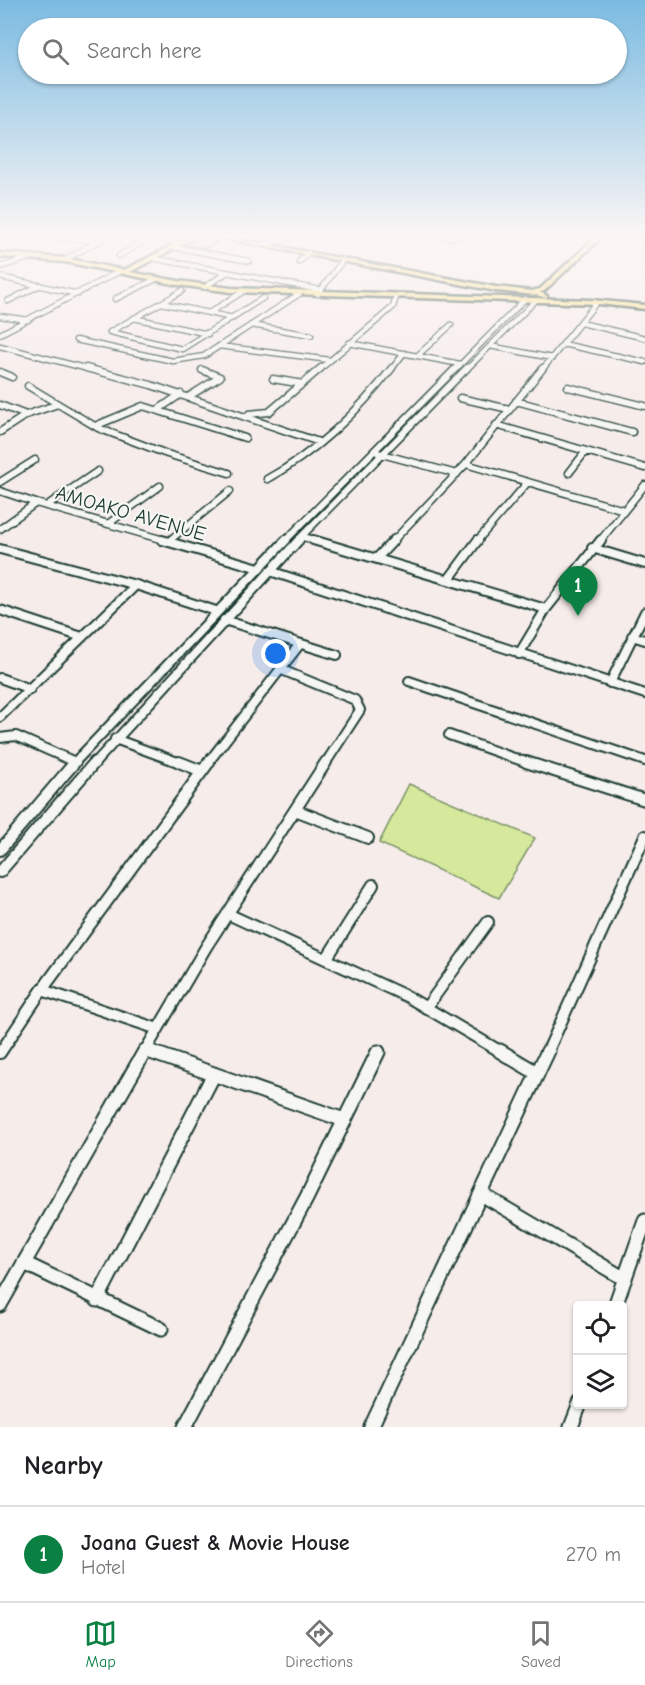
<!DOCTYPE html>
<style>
body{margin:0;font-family:"Comic Neue",sans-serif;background:#f6f6f6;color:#202124}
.controls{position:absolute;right:18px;bottom:18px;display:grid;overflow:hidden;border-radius:6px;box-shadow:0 2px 4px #0004}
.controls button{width:54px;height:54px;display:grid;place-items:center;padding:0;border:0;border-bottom:2px solid #e0e0e0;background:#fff;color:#202124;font:30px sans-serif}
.you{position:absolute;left:276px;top:654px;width:21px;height:21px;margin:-15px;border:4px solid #fff;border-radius:50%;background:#1a73e8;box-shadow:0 0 0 9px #1a73e833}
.badge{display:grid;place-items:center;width:39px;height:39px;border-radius:50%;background:#0b8043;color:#fff;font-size:20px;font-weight:700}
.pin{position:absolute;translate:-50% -50px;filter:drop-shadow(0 2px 3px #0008)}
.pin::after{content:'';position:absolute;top:32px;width:21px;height:18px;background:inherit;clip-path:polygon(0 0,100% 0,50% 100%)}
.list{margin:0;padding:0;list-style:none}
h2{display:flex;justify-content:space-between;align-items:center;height:78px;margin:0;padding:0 24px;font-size:26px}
h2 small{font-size:20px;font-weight:400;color:#757577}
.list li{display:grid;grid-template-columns:39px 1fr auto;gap:18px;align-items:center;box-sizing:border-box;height:96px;padding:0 24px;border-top:2px solid #e0e0e0}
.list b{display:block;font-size:22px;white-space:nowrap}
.list p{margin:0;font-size:20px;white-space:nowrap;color:#757577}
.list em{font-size:20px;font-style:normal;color:#757577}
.icon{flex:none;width:33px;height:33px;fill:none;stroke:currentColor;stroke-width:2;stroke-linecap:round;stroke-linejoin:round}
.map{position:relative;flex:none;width:645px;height:1427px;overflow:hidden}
.search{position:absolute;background:#fff;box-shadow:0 2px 4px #0004;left:18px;right:18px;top:18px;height:66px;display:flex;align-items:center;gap:15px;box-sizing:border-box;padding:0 21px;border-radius:33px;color:#757577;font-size:22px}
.sheet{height:174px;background:#fff}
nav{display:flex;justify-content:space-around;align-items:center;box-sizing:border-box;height:84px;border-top:2px solid #e0e0e0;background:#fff;font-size:16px;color:#757577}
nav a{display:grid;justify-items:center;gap:3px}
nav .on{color:#0b8043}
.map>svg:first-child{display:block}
.built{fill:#f6e1de}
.green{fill:#d5e89c;stroke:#7a9268;stroke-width:1.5}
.building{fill:#f7c6c5;stroke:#1f3d34;stroke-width:1.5}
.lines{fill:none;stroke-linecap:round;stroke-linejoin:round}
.minor-far4-casing{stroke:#1f3d34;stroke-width:7}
.minor-far3-casing{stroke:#1f3d34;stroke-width:9}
.minor-far2-casing{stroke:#1f3d34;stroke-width:12}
.minor-far1-casing{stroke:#1f3d34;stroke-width:14}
.minor-casing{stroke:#1f3d34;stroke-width:17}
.major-casing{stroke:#1f3d34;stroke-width:5}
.minor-far4{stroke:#f6f6f2;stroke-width:4.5}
.minor-far3{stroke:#f6f6f2;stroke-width:6}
.minor-far2{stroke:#f6f6f2;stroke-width:8}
.minor-far1{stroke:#f6f6f2;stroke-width:10}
.minor{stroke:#f6f6f2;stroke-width:13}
.major{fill:#fbe080;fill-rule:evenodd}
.labels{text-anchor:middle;stroke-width:4.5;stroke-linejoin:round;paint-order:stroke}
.street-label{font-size:20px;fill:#1f3d34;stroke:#f6f6f2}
</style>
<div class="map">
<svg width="645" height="1427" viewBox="0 0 645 1427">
<rect width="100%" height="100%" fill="#f6ece9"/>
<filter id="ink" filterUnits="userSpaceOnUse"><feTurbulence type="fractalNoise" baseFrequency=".0167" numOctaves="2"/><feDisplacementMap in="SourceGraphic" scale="12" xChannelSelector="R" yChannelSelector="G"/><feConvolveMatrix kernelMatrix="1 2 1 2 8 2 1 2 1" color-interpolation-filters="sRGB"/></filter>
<g filter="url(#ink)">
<path class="built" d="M622 237H645V259L615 250 620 245 616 243Z"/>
<path class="green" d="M409 784 535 838 499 898 379 843Z"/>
<path class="building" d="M199 237H202L217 242 205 248 186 245Z"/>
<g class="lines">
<defs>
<path id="minor-far4" d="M42 237 99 240
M437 237H464
M264 245 293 237
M174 247 249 261
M119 256 151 237 181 243
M152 258 321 290
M65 260 105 237
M299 262 308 253
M0 267 32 257
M0 277 78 294
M205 287 226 273
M182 291 110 332 182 349 263 298
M318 294 343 260
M115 299 156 279
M8 301 40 285
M161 303 233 318
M209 313 244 291
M0 316 28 320
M134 318 208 334
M581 323 645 338
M251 325 311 335
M0 334 120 271
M76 340 173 361 204 356 299 294
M349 343 460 364
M563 344 645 362
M0 346 92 370
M219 346 330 360
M490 346 552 358
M418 355 451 325
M319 370 393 307 396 297
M391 370 404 353
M455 370 525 299
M466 370 535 301
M542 370 596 303"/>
<path id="minor-far3" d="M86 368 151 385 319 442
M0 372 12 377
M273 379 303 384
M28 386 98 428 167 454 229 473
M568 387 645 406
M188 397 220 377 202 370
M460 398 509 409
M516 401 632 432
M0 405 26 415
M159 409 181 394
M249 414 269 412 321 368
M496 425 645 468
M95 426 143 406 245 438
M0 432 26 415 58 404
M378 453 457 474
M466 464 624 510
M569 473 586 451
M267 479C315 453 359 411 392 368
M0 482 35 460
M0 491 36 503
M46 506 98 471
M108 524 160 486
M0 529 36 503 167 541
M303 537 318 541
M170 540 230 491
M285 541 456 368
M297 541 467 368
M393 541 466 464 543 368
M477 541 528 482
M600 541 645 485"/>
<path id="minor-far2" d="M162 540 259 568
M313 540 546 609
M592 548 645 564
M0 549 136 585 216 611
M377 558 394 540
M270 571 645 694
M449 579 478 540
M0 610 82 637
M224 620 337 655
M632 636 645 640
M519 654 546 609 601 540
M282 670 355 700 360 710 325 764
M0 678 30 689
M409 681 645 761
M610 683 645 612
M0 717 136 585
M449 735 531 764
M0 738 16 736 75 762
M115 739 183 764
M73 764 286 540
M94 764 299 540
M207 764 300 644"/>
<path id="minor-far1" d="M179 762 202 771
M526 762 645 800
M295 810 368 838
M0 850 75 762
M0 872 95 762
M228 914 408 997 503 1053
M327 958 373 885
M42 990 158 1029
M426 1008 488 922
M147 1051 152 1053
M0 1053 42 990 209 762
M144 1053 206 947 326 762
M547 1053 645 836"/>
<path id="minor" d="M148 1051 344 1120
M500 1051 537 1073
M481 1194 625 1279
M24 1263 161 1329
M97 1300 214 1074
M0 1305 145 1051
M615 1306 645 1221
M185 1427 307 1197 378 1052
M371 1427 548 1051
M571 1427 580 1404"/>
<path id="major" d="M189 237H196L130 272 178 281 231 288 592 300 645 305V309L598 304 231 292 178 285 65 262 0 257V253L65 258 124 270Z
M216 237H226L496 287 532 291 540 289 596 237H602L544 291 540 292 547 296V298L536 295 496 291Z"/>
</defs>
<use href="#minor-far4" class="minor-far4-casing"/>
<use href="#minor-far3" class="minor-far3-casing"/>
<use href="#minor-far2" class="minor-far2-casing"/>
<use href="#minor-far1" class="minor-far1-casing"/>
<use href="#minor" class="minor-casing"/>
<use href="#major" class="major-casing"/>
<use href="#minor-far4" class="minor-far4"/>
<use href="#minor-far3" class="minor-far3"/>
<use href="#minor-far2" class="minor-far2"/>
<use href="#minor-far1" class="minor-far1"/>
<use href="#minor" class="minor"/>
<use href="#major" class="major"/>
</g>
</g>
<linearGradient id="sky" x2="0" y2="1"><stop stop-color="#7bbbe1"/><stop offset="0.54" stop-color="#fbf6f5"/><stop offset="1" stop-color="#fbf6f5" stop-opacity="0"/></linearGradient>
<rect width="645" height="437" fill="url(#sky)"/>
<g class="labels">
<g class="street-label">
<text transform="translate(131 513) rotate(16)" y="7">AMOAKO AVENUE</text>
</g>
</g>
</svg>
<div class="controls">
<button><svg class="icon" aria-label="locate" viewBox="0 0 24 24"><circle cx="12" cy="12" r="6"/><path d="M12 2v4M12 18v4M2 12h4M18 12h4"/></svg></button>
<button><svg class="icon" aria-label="layers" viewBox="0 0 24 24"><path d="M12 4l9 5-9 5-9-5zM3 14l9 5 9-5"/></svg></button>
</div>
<div class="you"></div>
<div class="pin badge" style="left:578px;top:616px">1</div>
<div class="search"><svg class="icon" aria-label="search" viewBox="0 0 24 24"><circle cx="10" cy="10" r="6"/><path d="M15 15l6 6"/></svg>Search here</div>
</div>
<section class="sheet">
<h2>Nearby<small></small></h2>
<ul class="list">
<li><span class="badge">1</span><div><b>Joana Guest &amp; Movie House</b><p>Hotel</p></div><em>270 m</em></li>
</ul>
</section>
<nav>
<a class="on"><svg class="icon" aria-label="map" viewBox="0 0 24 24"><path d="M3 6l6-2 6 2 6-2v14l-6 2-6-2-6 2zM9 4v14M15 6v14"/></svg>Map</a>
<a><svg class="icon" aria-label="directions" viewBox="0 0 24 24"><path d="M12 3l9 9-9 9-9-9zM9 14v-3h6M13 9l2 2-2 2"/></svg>Directions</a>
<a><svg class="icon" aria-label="saved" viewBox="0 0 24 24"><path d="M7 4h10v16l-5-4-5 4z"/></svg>Saved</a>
</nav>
